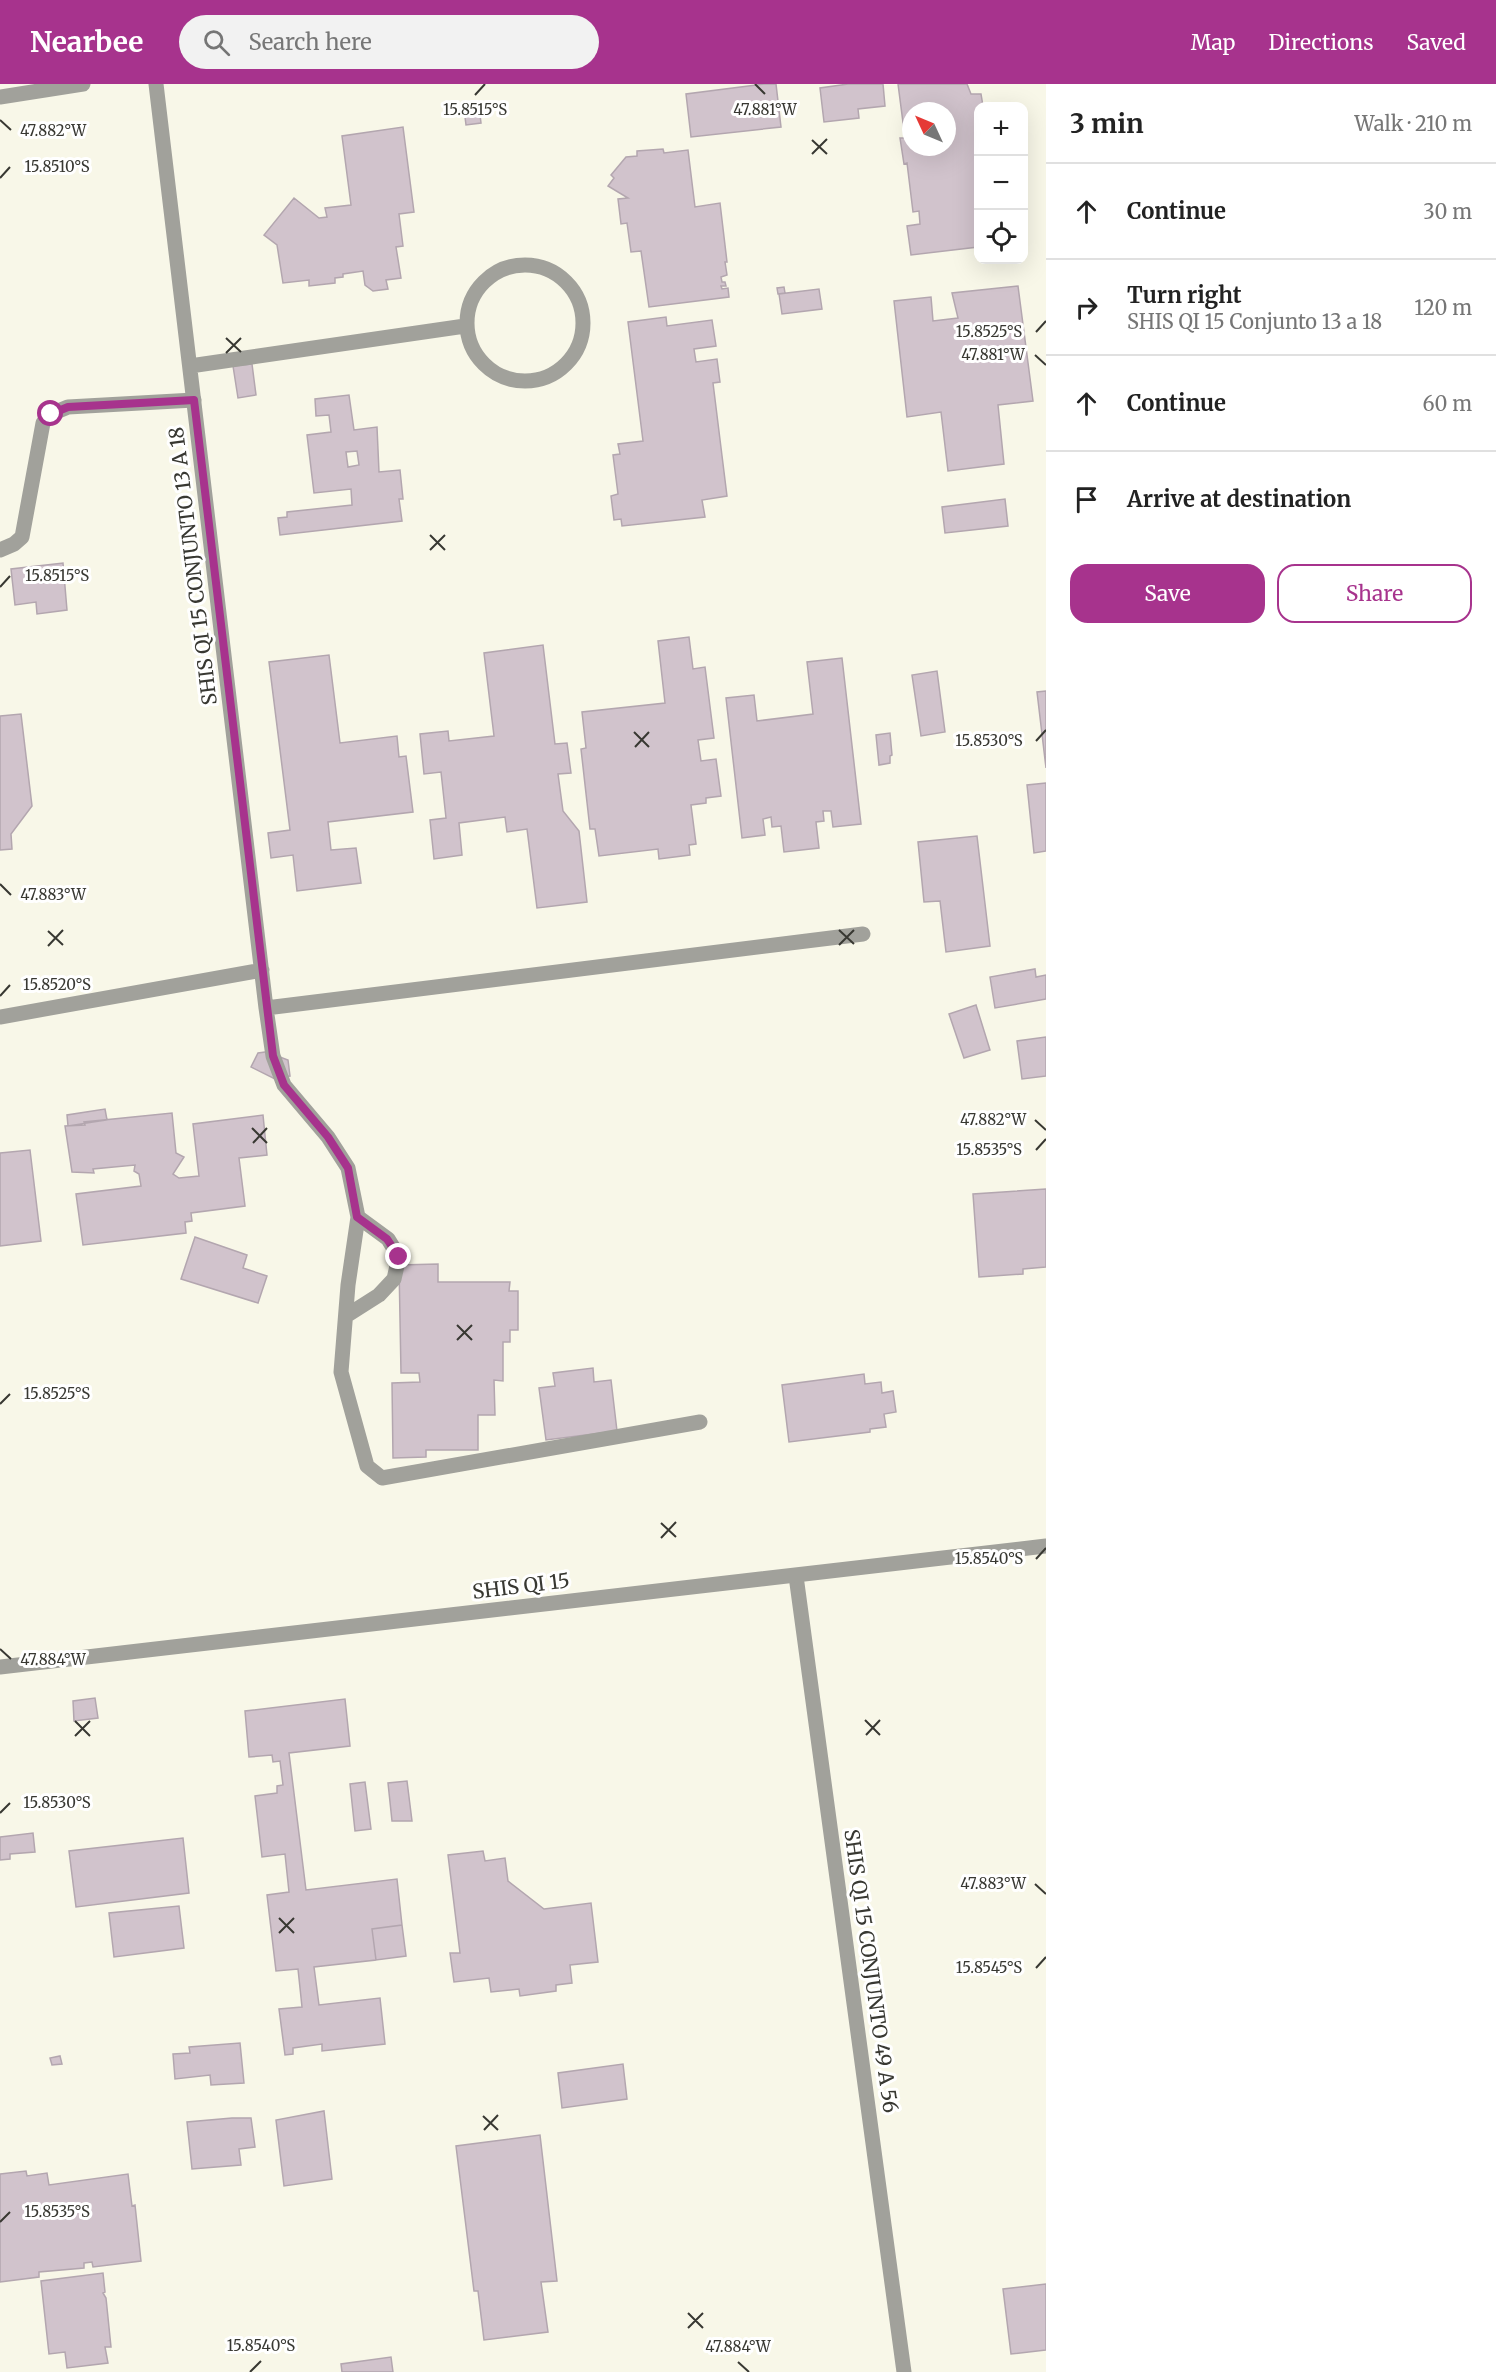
<!DOCTYPE html>
<meta charset="utf-8">
<style>
body{margin:0;font-family:Merriweather,serif;background:#f2f2f2;color:#222}
.controls{position:absolute;right:18px;top:18px;display:grid;overflow:hidden;border-radius:12px;box-shadow:0 6px 24px #0002}
.controls button{width:54px;height:54px;display:grid;place-items:center;padding:0;border:0;border-bottom:2px solid #e0e0e0;background:#fff;color:#222;font:30px sans-serif}
.compass{position:absolute;left:902px;top:18px;width:54px;height:54px;border-radius:50%;background:#fff;box-shadow:0 6px 24px #0002;rotate:314deg}
.stop{position:absolute;width:18px;height:18px;margin:-14px;border:4px solid #a7338d;border-radius:50%;background:#fff}
.stop.end{background:#a7338d;border-color:#fff;box-shadow:0 2px 6px #0008}
.list{margin:0;padding:0;list-style:none}
h2{display:flex;justify-content:space-between;align-items:center;height:78px;margin:0;padding:0 24px;font-size:26px}
h2 small{font-size:20px;font-weight:400;color:#767676}
.list li{display:grid;grid-template-columns:39px 1fr auto;gap:18px;align-items:center;box-sizing:border-box;height:96px;padding:0 24px;border-top:2px solid #e0e0e0}
.list b{display:block;font-size:22px;white-space:nowrap}
.list p{margin:0;font-size:20px;white-space:nowrap;color:#767676}
.list em{font-size:20px;font-style:normal;color:#767676}
.actions{display:flex;gap:12px;padding:18px 24px}
.actions a{flex:1;padding:14px 0;border:2px solid #a7338d;border-radius:18px;text-align:center;font-size:21px;color:#a7338d}
.actions .main{background:#a7338d;color:#fff}
.icon{flex:none;width:33px;height:33px;fill:none;stroke:currentColor;stroke-width:2;stroke-linecap:round;stroke-linejoin:round}
.map{position:relative;flex:none;width:1046px;height:2288px;overflow:hidden}
header{display:flex;align-items:center;gap:36px;box-sizing:border-box;height:84px;padding:0 30px;background:#a7338d;color:#fff}
header strong{font-size:28px}
nav{display:flex;gap:33px;margin-inline-start:auto;font-size:21px}
.search{width:420px;height:54px;background:#f2f2f2;display:flex;align-items:center;gap:15px;box-sizing:border-box;padding:0 21px;border-radius:33px;color:#767676;font-size:22px}
main{display:flex}
aside{flex:1;background:#fff}
.map>svg:first-child{display:block}
.building{fill:#d1c3cc;stroke:#b3a6af;stroke-width:1.5;fill-rule:evenodd}
.lines{fill:none;stroke-linecap:round;stroke-linejoin:round}
.service{stroke:#a1a19b;stroke-width:15}
.minor{stroke:#a1a19b;stroke-width:15}
.tertiary{stroke:#a1a19b;stroke-width:15}
.route{stroke:#a7338d;stroke-width:8}
.ticks{fill:none;stroke:#383832;stroke-width:2}
.labels{text-anchor:middle;stroke-width:6;stroke-linejoin:round;paint-order:stroke}
.street-label{font-size:20px;fill:#383832;stroke:#fff}
.ticks-label{font-size:15px;text-anchor:middle;fill:#383832;stroke:#fff;stroke-width:6;stroke-linejoin:round;paint-order:stroke}
</style>
<header>
<strong>Nearbee</strong>
<div class="search"><svg class="icon" aria-label="search" viewBox="0 0 24 24"><circle cx="10" cy="10" r="6"/><path d="M15 15l6 6"/></svg>Search here</div>
<nav><a>Map</a><a>Directions</a><a>Saved</a></nav>
</header>
<main>
<div class="map">
<svg width="1046" height="2288" viewBox="0 0 1046 2288">
<rect width="100%" height="100%" fill="#f8f7e8"/>
<path class="building" d="M764 0H776L781 43 691 53 686 10Z
M848 0H883L885 22 858 25 859 34 824 38 820 4Z
M898 0H967L971 10H981L983 22H978V163L911 171 907 142 920 140 919 127 913 128 907 79 904 80 900 54H905ZM911 27H947V63H911Z
M479 23 481 39 466 41 464 25Z
M403 43 414 128 399 130 403 162 396 163 401 194 386 196 388 205 373 207 365 201 363 187 343 190V193L335 194V199L309 202V196L283 199 277 161 264 151 294 114 319 134 327 133 325 124 351 121 342 52Z
M663 65 664 69 688 66 695 123 720 119 727 178H725L727 191 721 193 722 198H725L726 202H721L722 205 728 204 729 213 649 223 641 167 631 168 627 139 621 140 618 115 628 114 608 102 614 94 611 91 626 73 637 72V67Z
M1018 202 1033 317 998 321 1004 380 948 387 941 328 907 333 894 217 931 213 933 237 958 234 952 209Z
M784 203 785 209 778 210 777 204Z
M819 205 822 225 782 230 779 210Z
M666 233 667 242 712 236 716 262 694 265 696 278 717 275 720 298 713 299 727 412 702 416 705 433 622 442 621 435 614 436 611 412 618 410 613 371 620 370 618 360 643 357 628 238Z
M252 280 256 311 238 314 233 282Z
M349 311 354 346 377 343 379 388 400 386 403 415H399L402 437 280 451 278 434 287 433V428L352 421 351 405 314 409 307 351 331 348 329 331 316 332 315 315ZM357 367 359 381 348 383 346 368Z
M1005 415 1008 442 945 449 942 423Z
M63 479 67 526 37 530 36 518 15 521 11 485Z
M689 553 693 585 705 583 714 654 698 656 701 677 716 675 721 712 706 714V719L691 721 696 760 689 761 690 771 659 775 658 765 599 772 595 745H590L581 665 586 664 582 628 665 619 658 557Z
M543 561 555 660 567 659 571 689 558 690 563 727 579 747 587 818 537 824 527 745 507 748 505 733 459 739 462 771 434 775 430 736 446 734 441 688 424 690 420 650 448 647 449 657 494 652 484 569Z
M329 571 340 659 397 652 399 673 406 672 413 728 328 738 331 766 356 764 361 799 297 807 293 771 271 774 268 749 290 746 269 578Z
M842 574 861 740 833 743 831 727H823L824 737 816 738 819 764 784 768 781 742 772 743 771 733 763 735 765 751 742 754 726 614 754 611 757 637 813 630 807 578Z
M937 587 945 648 921 652 912 591Z
M1046 607V684L1037 608Z
M21 630 32 722 11 750 12 765 0 766V632Z
M890 649 892 671 890 672V679L879 681 876 651Z
M1046 699V767L1034 769 1027 701Z
M977 752 990 862 946 868 940 817 924 818 918 758Z
M1035 885 1036 893 1046 891V915L995 924 990 893Z
M976 921 990 966 964 974 949 930Z
M1046 953V992L1022 995 1017 957Z
M272 967 275 995 251 983 258 969Z
M272 970 288 976 290 992 275 994Z
M105 1025 107 1036 68 1042 67 1031Z
M172 1029 176 1069 184 1073 173 1090 179 1094 199 1092 193 1040 263 1031 267 1071 239 1074 245 1122 191 1129 192 1137 185 1138 186 1149 83 1161 76 1110 141 1102 139 1090 134 1087 135 1081 93 1085 94 1089 72 1088 65 1042 85 1041 84 1038Z
M30 1066 41 1157 0 1162V1069Z
M1046 1105V1183L1023 1185V1190L979 1193 973 1110Z
M195 1153 247 1171 243 1184 267 1192 258 1219 181 1195Z
M438 1180V1198H510L509 1207H518V1246H510V1258H503V1297L494 1296 495 1331H478V1366H426V1373L393 1374 392 1299 420 1298 419 1289H401L399 1181Z
M593 1284 594 1298 611 1296 617 1347 546 1356 539 1304 555 1302 553 1289Z
M864 1290 865 1300 881 1298 882 1309 893 1307 896 1328 884 1330 886 1343 870 1345V1348L789 1358 782 1301Z
M95 1614 98 1634 74 1637 73 1617Z
M345 1615 350 1662 289 1669 306 1806 397 1795 402 1841 372 1845 376 1876 314 1883 319 1921 380 1914 385 1960 322 1967V1960L293 1964V1970L285 1971 279 1925 302 1923 298 1885 276 1887 267 1811 289 1808 285 1770 262 1773 255 1712 277 1709V1702L283 1701 280 1677 273 1678 272 1671 249 1673 245 1627Z
M407 1697 412 1737H392L388 1699Z
M365 1698 371 1745 355 1747 350 1700Z
M33 1749 35 1768 10 1770V1775L0 1776V1753Z
M183 1754 189 1809 76 1823 69 1767Z
M483 1767 485 1777 505 1774 508 1797 544 1825 591 1819 598 1878 570 1881 572 1899 556 1901V1907L520 1912 519 1905 491 1908 489 1894 454 1898 450 1869H460L448 1771Z
M179 1822 184 1864 114 1873 109 1829Z
M402 1841 406 1872 376 1876 372 1845Z
M240 1959 244 1999 211 2001 210 1991 175 1995 173 1970 190 1969 189 1963Z
M60 1972 62 1980 52 1981 50 1974Z
M623 1980 627 2015 562 2024 558 1989Z
M324 2027 332 2095 284 2102 276 2036Z
M232 2034H251L255 2063 239 2065 241 2081 192 2085 187 2038Z
M540 2051 557 2197 541 2198 548 2248 484 2256 478 2207H474L456 2062Z
M26 2087 27 2092 47 2089 49 2101 128 2090 132 2122 135 2121 141 2177 93 2183 92 2178 84 2179V2184L39 2188V2193L0 2198V2090Z
M103 2189 105 2208 103 2209 106 2214 111 2263H105L108 2279 67 2284 65 2268 49 2270 41 2197Z
M1046 2200V2266L1011 2270 1003 2205Z
M391 2273 393 2288H342L341 2280Z"/>
<g class="lines">
<path class="service" d="M0 466 14 460 22 453 43 339 51 330 68 323 194 316"/>
<path class="minor" d="M156 0 266 924
M467 239a58 58 0 1 1 116 0a58 58 0 1 1-116 0Z
M190 282 465 242
M0 933 262 886
M346 1232 379 1211 394 1195 399 1173 388 1155 358 1133
M700 1338 382 1394 367 1382 341 1288 348 1201 358 1133 348 1084 328 1053 284 1001 273 972 266 924 863 850
M796 1492 904 2288"/>
<path class="tertiary" d="M0 13 83 0
M0 1583 1046 1462"/>
</g>
<g class="lines">
<path class="route" d="M51 330 68 323 194 316 273 972 284 1001 328 1053 348 1084 357 1133 387 1155 399 1173"/>
</g>
<path class="ticks" d="M755 0 765 10M475 11 485 0M0 36 11 46M812 56 827 70M812 70 827 55M0 94 10 83M1036 248 1046 237M226 254 241 268M226 269 241 254M1035 271 1046 281M430 451 445 466M430 466 445 451M0 503 10 492M634 648 649 663M1036 657 1046 646M635 663 649 648M0 800 11 811M839 846 854 860M48 847 63 861M839 861 854 846M48 862 63 846M0 912 10 901M1035 1036 1046 1046M252 1044 267 1059M253 1059 267 1044M1036 1066 1046 1055M457 1241 472 1256M457 1256 472 1241M0 1320 10 1310M661 1439 676 1453M661 1454 676 1438M1036 1475 1046 1464M0 1565 11 1575M865 1636 880 1651M75 1637 90 1652M866 1651 880 1636M75 1652 90 1637M0 1729 10 1719M1035 1800 1046 1810M279 1834 294 1849M279 1849 294 1834M1036 1884 1046 1873M483 2032 498 2046M484 2046 498 2031M0 2138 10 2128M688 2229 703 2244M688 2244 703 2229M738 2278 749 2288M250 2288 261 2277"/>
<g class="labels">
<g class="street-label">
<text transform="translate(193 482) rotate(-97)" y="7">SHIS QI 15 CONJUNTO 13 A 18</text>
<text transform="translate(521 1502) rotate(-7)" y="7">SHIS QI 15</text>
<text transform="translate(871 1887) rotate(82)" y="7">SHIS QI 15 CONJUNTO 49 A 56</text>
</g>
</g>
<g class="ticks-label">
<text x="765" y="31">47.881°W</text>
<text x="475" y="31">15.8515°S</text>
<text x="53" y="52">47.882°W</text>
<text x="57" y="88">15.8510°S</text>
<text x="989" y="253">15.8525°S</text>
<text x="993" y="276">47.881°W</text>
<text x="57" y="497">15.8515°S</text>
<text x="989" y="662">15.8530°S</text>
<text x="53" y="816">47.883°W</text>
<text x="57" y="906">15.8520°S</text>
<text x="993" y="1041">47.882°W</text>
<text x="989" y="1071">15.8535°S</text>
<text x="57" y="1315">15.8525°S</text>
<text x="989" y="1480">15.8540°S</text>
<text x="53" y="1581">47.884°W</text>
<text x="57" y="1724">15.8530°S</text>
<text x="993" y="1805">47.883°W</text>
<text x="989" y="1889">15.8545°S</text>
<text x="57" y="2133">15.8535°S</text>
<text x="261" y="2267">15.8540°S</text>
<text x="738" y="2268">47.884°W</text>
</g>
</svg>
<div class="controls">
<button>+</button>
<button>−</button>
<button><svg class="icon" aria-label="locate" viewBox="0 0 24 24"><circle cx="12" cy="12" r="6"/><path d="M12 2v4M12 18v4M2 12h4M18 12h4"/></svg></button>
</div>
<svg class="compass" viewBox="-18 -18 36 36"><path d="M0-13l5 13h-10z" fill="#e53935"/><path d="M0 13l5-13h-10z" fill="#767676"/></svg>
<div class="stop" style="left:51px;top:330px"></div>
<div class="stop end" style="left:399px;top:1173px"></div>
</div>
<aside>
<h2>3 min<small>Walk · 210 m</small></h2>
<ul class="list">
<li><svg class="icon" aria-label="ahead" viewBox="0 0 24 24"><path d="M12 20V5M6 11l6-6 6 6"/></svg><div><b>Continue</b></div><em>30 m</em></li>
<li><svg class="icon" aria-label="right" viewBox="0 0 24 24"><path d="M7 20v-9h11M14 6l5 5-5 5"/></svg><div><b>Turn right</b><p>SHIS QI 15 Conjunto 13 a 18</p></div><em>120 m</em></li>
<li><svg class="icon" aria-label="ahead" viewBox="0 0 24 24"><path d="M12 20V5M6 11l6-6 6 6"/></svg><div><b>Continue</b></div><em>60 m</em></li>
<li><svg class="icon" aria-label="arrive" viewBox="0 0 24 24"><path d="M6 21V4h12l-3 4 3 4H6"/></svg><div><b>Arrive at destination</b></div></li>
</ul>
<div class="actions"><a class="main">Save</a><a>Share</a></div>
</aside>
</main>
